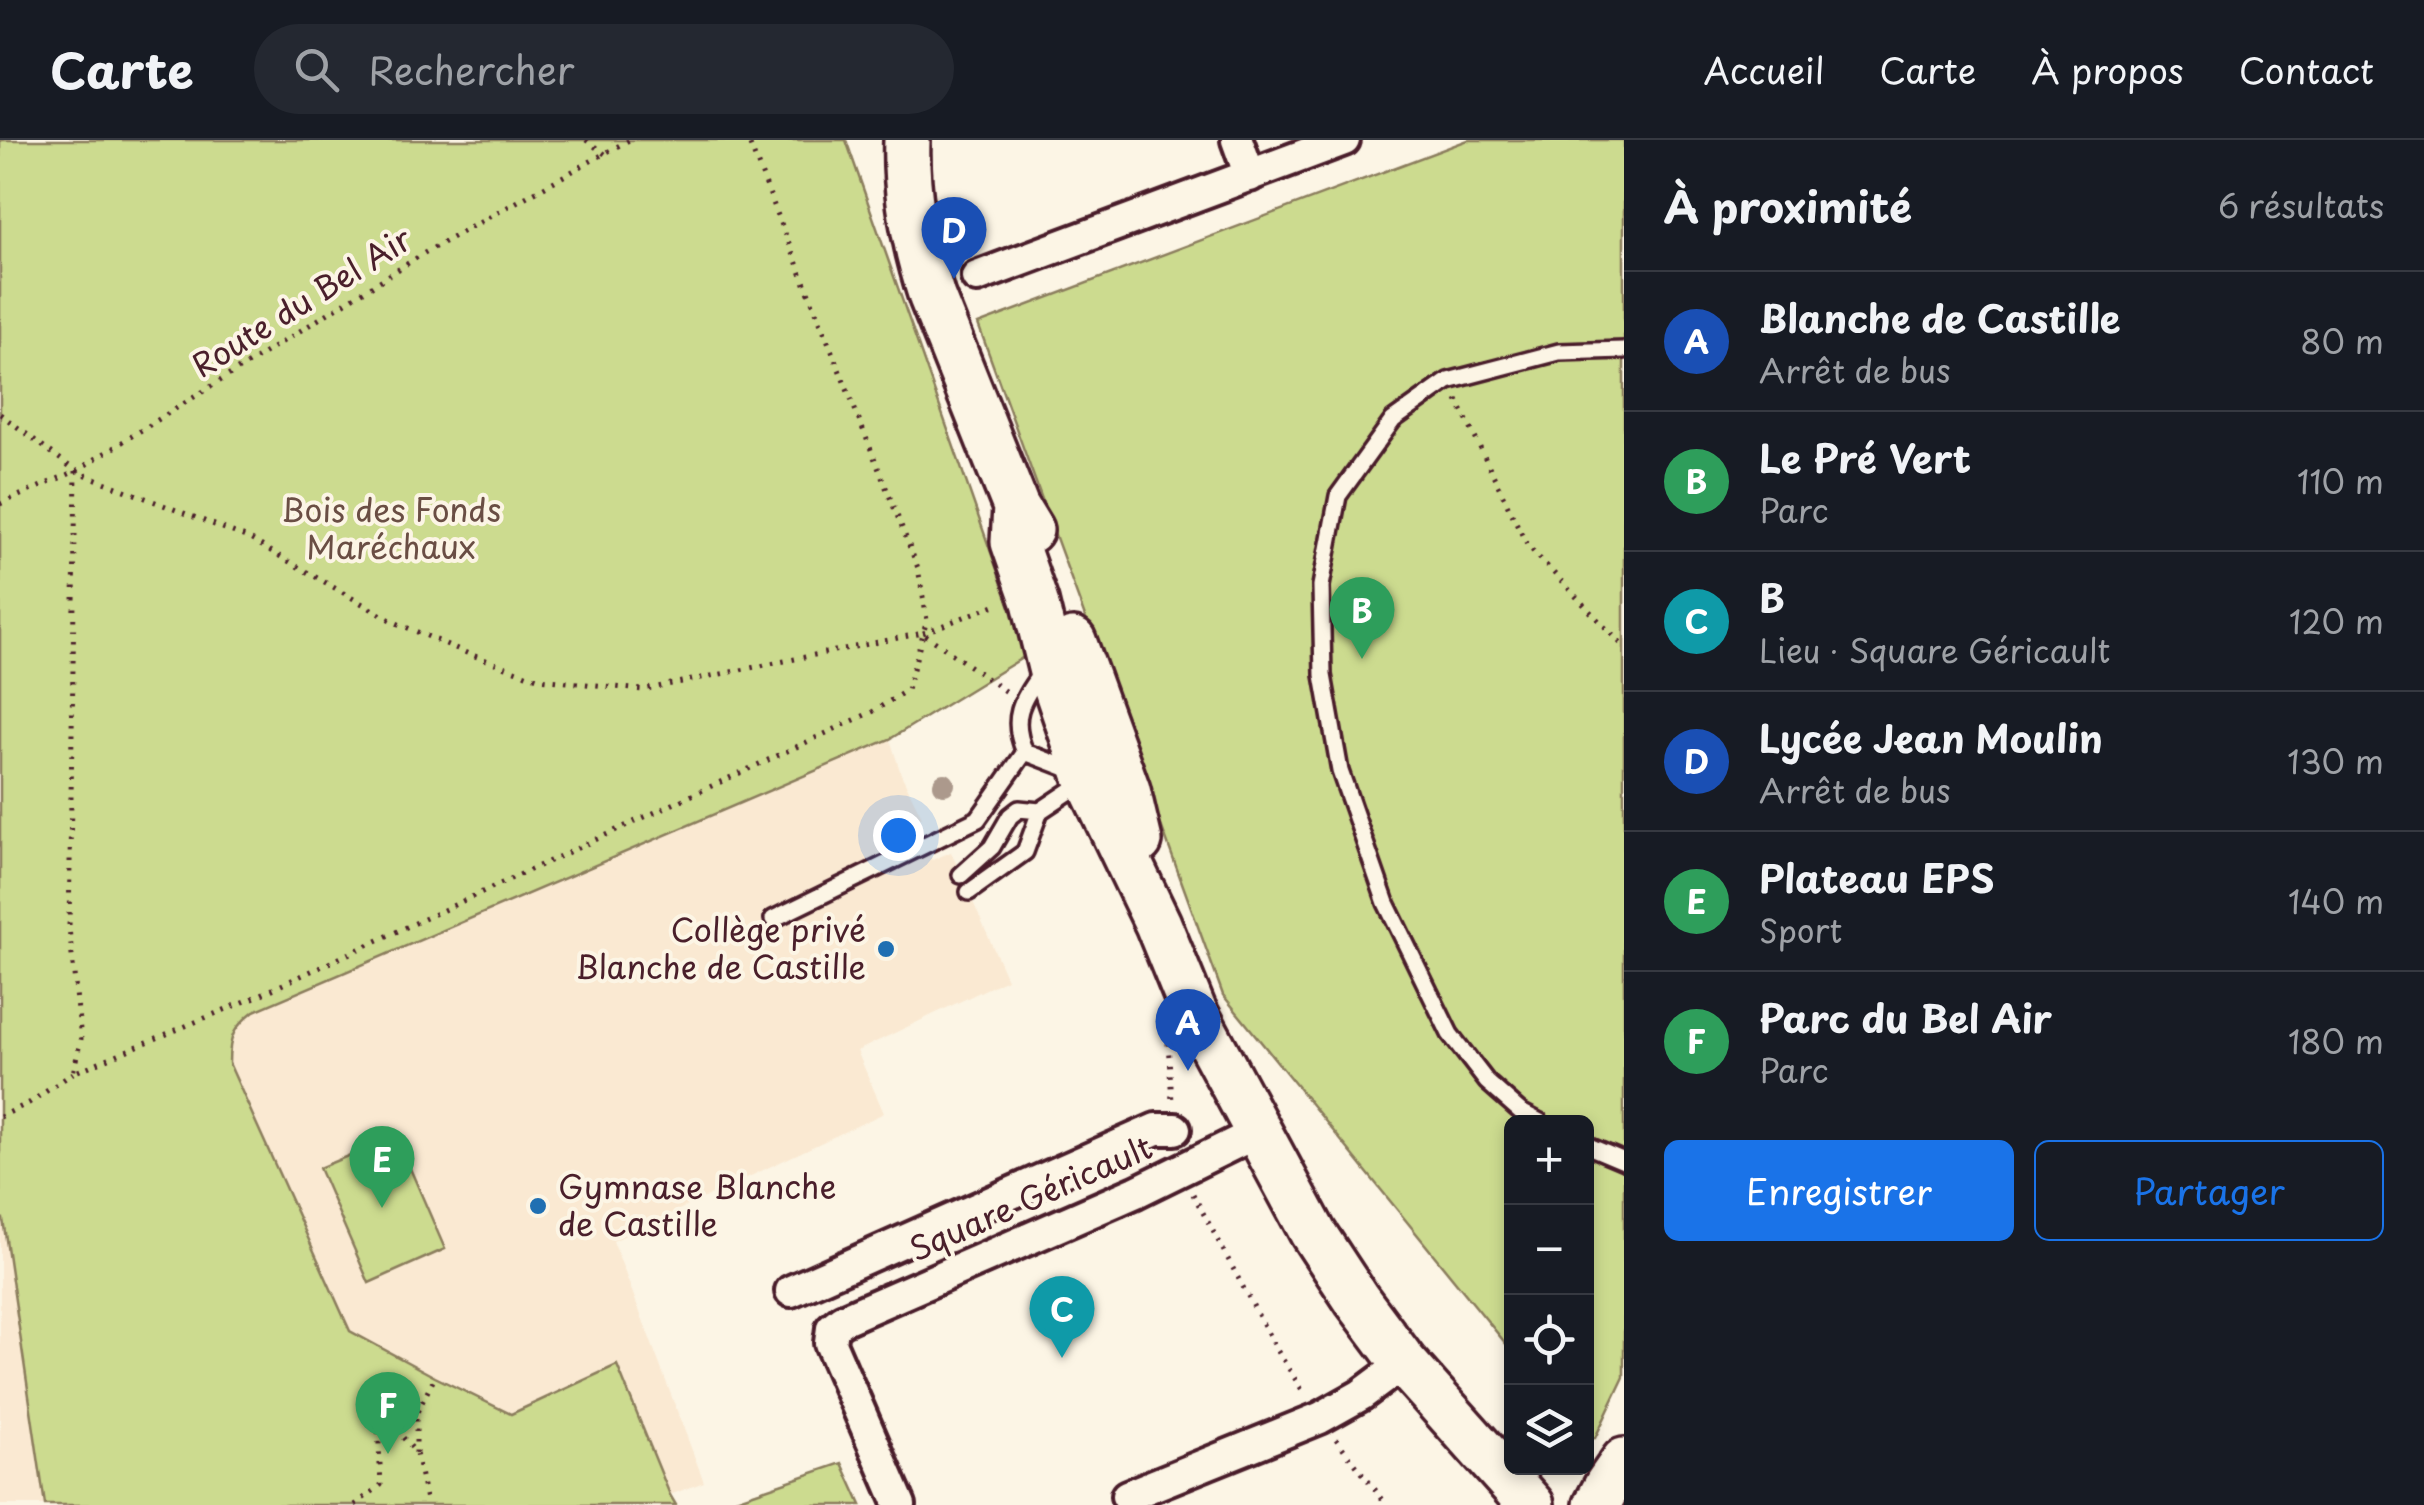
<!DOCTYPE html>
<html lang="fr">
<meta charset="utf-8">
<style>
body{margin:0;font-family:"Playpen Sans",sans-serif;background:#242831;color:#f1f3f6}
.controls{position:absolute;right:30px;bottom:30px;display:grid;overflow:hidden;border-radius:15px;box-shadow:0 5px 15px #0003}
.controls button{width:90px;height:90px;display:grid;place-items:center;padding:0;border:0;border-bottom:2px solid #363941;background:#171b24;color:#f1f3f6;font:50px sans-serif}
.you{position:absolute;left:898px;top:695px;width:35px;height:35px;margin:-25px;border:8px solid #fff;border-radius:50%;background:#1a73e8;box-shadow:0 0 0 15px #1a73e833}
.badge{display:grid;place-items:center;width:65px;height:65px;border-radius:50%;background:#1a73e8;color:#fff;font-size:32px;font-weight:700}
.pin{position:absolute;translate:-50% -82px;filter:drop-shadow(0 2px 5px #0008)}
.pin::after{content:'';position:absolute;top:52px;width:35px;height:30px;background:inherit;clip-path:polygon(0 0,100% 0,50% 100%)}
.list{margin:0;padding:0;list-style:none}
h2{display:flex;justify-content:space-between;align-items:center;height:130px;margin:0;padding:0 40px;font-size:42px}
h2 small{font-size:32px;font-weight:400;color:#9ea1a6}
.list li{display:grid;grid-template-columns:65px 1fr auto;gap:30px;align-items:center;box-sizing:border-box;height:140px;padding:0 40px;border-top:2px solid #363941}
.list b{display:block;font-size:38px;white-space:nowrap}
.list p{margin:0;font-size:32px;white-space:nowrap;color:#9ea1a6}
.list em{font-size:32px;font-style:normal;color:#9ea1a6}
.actions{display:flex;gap:20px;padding:30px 40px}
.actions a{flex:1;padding:22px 0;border:2px solid #1a73e8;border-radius:15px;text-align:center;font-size:35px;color:#1a73e8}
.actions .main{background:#1a73e8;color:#fff}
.icon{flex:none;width:55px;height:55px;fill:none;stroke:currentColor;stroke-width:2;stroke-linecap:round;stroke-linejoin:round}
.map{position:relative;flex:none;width:1624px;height:1365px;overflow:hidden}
header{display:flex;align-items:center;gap:60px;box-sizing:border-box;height:140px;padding:0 50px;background:#171b24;border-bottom:2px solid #363941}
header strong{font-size:48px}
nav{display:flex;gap:55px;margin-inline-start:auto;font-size:35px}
.search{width:700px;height:90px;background:#242831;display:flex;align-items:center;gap:25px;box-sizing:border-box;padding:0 35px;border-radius:55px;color:#9ea1a6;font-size:38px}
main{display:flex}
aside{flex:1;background:#171b24}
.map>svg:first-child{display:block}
.built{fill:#fae9d2}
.green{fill:#ccdb8f;stroke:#8b7d5d;stroke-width:2.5}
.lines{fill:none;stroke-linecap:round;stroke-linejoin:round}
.lane-casing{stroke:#4a1f2b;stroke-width:22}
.street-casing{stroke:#4a1f2b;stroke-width:38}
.secondary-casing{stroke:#4a1f2b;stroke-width:52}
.path{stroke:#4a1f2b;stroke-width:5;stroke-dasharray:2.5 8;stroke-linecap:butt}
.lane{stroke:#fcf5e5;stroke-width:15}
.street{stroke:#fcf5e5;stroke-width:30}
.secondary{stroke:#fcf5e5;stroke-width:45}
.tree{fill:#ac998c}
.poi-dot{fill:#1f6fb2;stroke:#fcf5e5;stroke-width:4}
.labels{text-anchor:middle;stroke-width:8;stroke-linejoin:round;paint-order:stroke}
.street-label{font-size:32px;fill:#4a1f2b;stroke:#fcf5e5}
.park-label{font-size:32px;fill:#6a4e44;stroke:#fcf5e5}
.poi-label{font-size:32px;fill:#4a1f2b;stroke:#fcf5e5;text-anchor:end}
</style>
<header>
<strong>Carte</strong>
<div class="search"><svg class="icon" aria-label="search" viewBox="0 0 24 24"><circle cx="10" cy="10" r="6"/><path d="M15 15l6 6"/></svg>Rechercher</div>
<nav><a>Accueil</a><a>Carte</a><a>À propos</a><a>Contact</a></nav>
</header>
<main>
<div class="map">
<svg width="1624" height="1365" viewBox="0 0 1624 1365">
<rect width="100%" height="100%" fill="#fcf5e5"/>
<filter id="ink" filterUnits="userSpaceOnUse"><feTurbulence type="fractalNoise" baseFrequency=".01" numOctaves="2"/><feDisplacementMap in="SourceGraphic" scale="20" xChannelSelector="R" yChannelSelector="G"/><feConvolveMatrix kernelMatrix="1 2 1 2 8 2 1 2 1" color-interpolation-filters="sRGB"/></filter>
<g filter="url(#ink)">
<path class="built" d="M890 599 901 634 922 677 915 681 932 720 951 712 1007 839 857 911 884 973 613 1101 704 1342 670 1355 617 1226 511 1274 435 1237 350 1191 229 923V904L238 885 254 871Z
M3 1079 45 1365H0V1080Z"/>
<path class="green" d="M0 0H846L1027 515 890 599 254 871C234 887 229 896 229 923L350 1191 435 1237 511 1274 617 1225 670 1355 676 1365H45L3 1079 0 1080Z
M1468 0H1624V1237L1595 1298 1587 1299 1586 982H1512L1511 1210 1223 855 978 184Z
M396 996 445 1109 369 1143 319 1028Z
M842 1323 861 1365H718Z"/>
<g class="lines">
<defs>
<path id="lane" d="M1043 530C1023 559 1009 576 1025 612L1077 632
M961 735 992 707 1010 676 1019 669 1040 671 1070 651 1090 650
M969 752 1025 712 1040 671
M773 779 978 679 1025 612
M1540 982 1521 972 1487 942 1450 894 1386 763 1340 631 1323 535 1321 446 1338 356 1393 280 1448 241 1559 212 1624 210
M1586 1005 1624 1021"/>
<path id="street" d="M1237 0 1250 36
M977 137 1344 0
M791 1151 1156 989H1175
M1127 1356 1320 1278 1361 1255 1404 1223
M900 1365 830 1203 832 1188 842 1180 1136 1052 1258 992"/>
<path id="secondary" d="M907 0C905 54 915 105 932 157L1016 367 1030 390
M1016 367 1014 402 1035 462 1054 540 1086 634 1158 784 1193 870 1313 1093 1357 1160 1404 1223 1531 1365
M1073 501 1127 650 1139 701
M1597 1365 1608 1344 1624 1321"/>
</defs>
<use href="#lane" class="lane-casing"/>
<use href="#street" class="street-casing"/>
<use href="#secondary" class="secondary-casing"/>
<path class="path" d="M586 0 605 14
M1457 260 1527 405 1624 507
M0 274 76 331 248 398 394 482 469 514 540 539 642 550 923 493 1006 552
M76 331 69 788 81 899 73 933 253 858 874 571 907 550 927 480 918 428 748 0
M0 364 76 331 426 112 629 0
M923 493 1000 463
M1168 903 1172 961
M0 977 29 963 73 933
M1193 1054 1277 1210 1304 1253
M1336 1299 1387 1365
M416 1313V1274L435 1237
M355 1365 381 1345 378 1284 391 1283 416 1313 427 1365"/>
<use href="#lane" class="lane"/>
<use href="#street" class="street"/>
<use href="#secondary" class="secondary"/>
</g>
<circle class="tree" cx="944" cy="644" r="11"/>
</g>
<g class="poi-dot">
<circle cx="886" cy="809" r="10"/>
<circle cx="538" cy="1066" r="10"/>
</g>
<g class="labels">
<g class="street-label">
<text transform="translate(302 163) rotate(-32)" y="11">Route du Bel Air</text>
<text transform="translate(1031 1059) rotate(-24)" y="11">Square Géricault</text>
</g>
<g class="park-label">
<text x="391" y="382">Bois des Fonds<tspan x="391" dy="37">Maréchaux</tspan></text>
</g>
<g class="poi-label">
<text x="866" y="802">Collège privé<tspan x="866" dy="37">Blanche de Castille</tspan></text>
<text x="558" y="1059" text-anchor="start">Gymnase Blanche<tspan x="558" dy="37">de Castille</tspan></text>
</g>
</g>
</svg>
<div class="controls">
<button>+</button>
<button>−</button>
<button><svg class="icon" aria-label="locate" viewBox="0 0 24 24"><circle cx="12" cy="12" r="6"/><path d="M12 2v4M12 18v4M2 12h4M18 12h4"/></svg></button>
<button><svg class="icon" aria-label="layers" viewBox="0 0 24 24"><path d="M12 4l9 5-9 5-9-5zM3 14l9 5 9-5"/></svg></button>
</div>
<div class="you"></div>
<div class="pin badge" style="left:1188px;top:931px;background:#1a4fb4">A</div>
<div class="pin badge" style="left:1362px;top:519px;background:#2e9e5b">B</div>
<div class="pin badge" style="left:1062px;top:1218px;background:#0f9aa8">C</div>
<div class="pin badge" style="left:954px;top:139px;background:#1a4fb4">D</div>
<div class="pin badge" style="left:382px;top:1068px;background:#2e9e5b">E</div>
<div class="pin badge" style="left:388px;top:1314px;background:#2e9e5b">F</div>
</div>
<aside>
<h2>À proximité<small>6 résultats</small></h2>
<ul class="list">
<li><span class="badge" style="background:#1a4fb4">A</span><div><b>Blanche de Castille</b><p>Arrêt de bus</p></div><em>80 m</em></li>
<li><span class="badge" style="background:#2e9e5b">B</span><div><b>Le Pré Vert</b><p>Parc</p></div><em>110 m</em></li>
<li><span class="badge" style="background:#0f9aa8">C</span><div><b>B</b><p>Lieu · Square Géricault</p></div><em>120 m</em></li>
<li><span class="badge" style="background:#1a4fb4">D</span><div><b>Lycée Jean Moulin</b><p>Arrêt de bus</p></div><em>130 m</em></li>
<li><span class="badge" style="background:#2e9e5b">E</span><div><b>Plateau EPS</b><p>Sport</p></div><em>140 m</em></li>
<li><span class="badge" style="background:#2e9e5b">F</span><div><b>Parc du Bel Air</b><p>Parc</p></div><em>180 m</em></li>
</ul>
<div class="actions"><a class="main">Enregistrer</a><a>Partager</a></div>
</aside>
</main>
